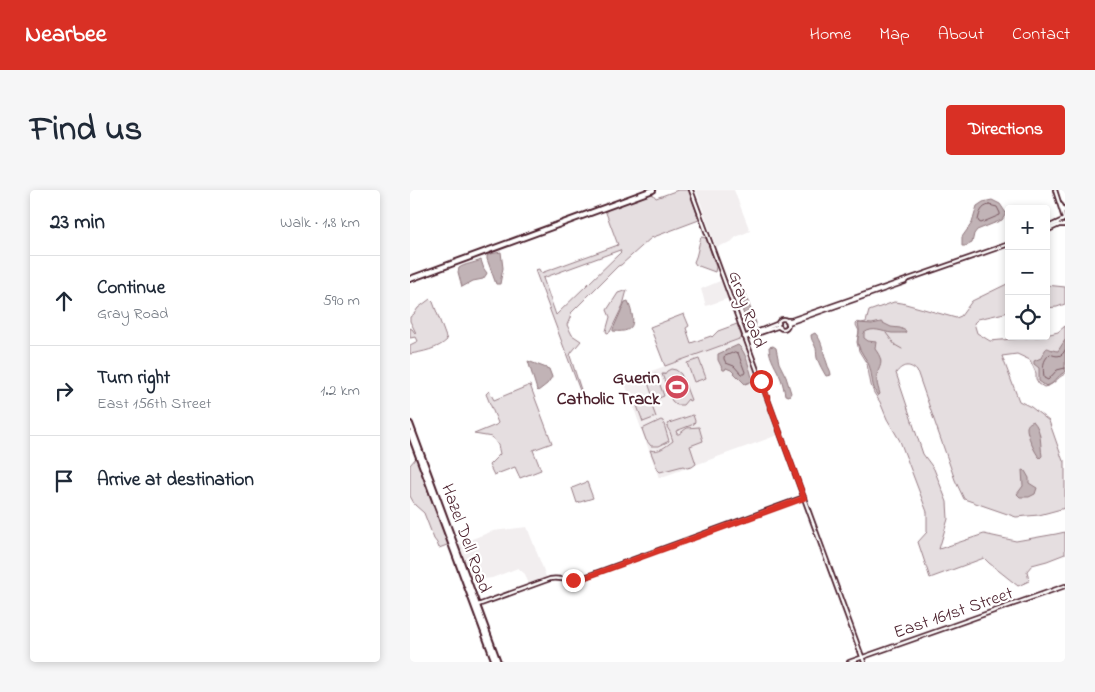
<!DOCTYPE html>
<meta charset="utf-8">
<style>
body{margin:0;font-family:"Indie Flower",sans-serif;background:#f6f6f7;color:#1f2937}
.controls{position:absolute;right:15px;top:15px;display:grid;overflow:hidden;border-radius:5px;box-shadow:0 2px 8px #0003}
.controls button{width:45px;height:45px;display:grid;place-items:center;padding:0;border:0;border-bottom:1px solid #e0e1e3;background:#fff;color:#1f2937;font:25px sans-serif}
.stop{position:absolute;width:15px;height:15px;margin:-11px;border:4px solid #d93025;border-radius:50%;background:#fff}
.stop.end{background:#d93025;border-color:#fff;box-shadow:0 1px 5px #0008}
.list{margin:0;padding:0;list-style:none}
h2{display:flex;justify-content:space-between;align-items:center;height:65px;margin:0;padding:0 20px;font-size:21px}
h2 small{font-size:16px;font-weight:400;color:#747a83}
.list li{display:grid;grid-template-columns:32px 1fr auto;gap:15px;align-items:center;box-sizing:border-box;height:90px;padding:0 20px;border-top:1px solid #e0e1e3}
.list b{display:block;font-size:19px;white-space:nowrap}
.list p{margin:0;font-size:16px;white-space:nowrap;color:#747a83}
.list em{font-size:16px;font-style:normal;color:#747a83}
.icon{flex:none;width:28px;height:28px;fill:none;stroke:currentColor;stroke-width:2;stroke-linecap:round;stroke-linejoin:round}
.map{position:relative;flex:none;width:655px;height:472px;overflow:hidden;border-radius:5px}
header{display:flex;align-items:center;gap:30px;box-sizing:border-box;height:70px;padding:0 25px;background:#d93025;color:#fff}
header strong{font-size:24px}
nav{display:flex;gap:28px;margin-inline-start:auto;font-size:18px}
.intro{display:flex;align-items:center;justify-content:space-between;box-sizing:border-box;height:120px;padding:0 30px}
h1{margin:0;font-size:35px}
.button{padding:12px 22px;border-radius:5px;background:#d93025;color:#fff;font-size:18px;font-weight:700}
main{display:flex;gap:30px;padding:0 30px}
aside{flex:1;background:#fff;border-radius:5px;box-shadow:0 2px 8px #0003}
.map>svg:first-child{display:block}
.built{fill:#f2eeef}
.green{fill:#e5dee0;stroke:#987e86;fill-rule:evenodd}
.water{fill:#c1b3b6;stroke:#91787e}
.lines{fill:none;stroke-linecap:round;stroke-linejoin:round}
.shore{stroke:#7a5a63;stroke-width:1}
.stream{stroke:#91787e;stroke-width:1}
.minor-casing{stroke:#4a1f2b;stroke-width:6}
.major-casing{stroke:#4a1f2b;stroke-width:8}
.minor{stroke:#fff;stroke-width:2.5}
.major{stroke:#fff;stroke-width:4}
.route{stroke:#d93025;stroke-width:6}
.labels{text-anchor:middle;stroke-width:4.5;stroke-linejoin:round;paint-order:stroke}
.street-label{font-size:18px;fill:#4a1f2b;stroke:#fff}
.poi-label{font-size:18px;font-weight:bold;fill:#4a1f2b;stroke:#fff;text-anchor:end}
</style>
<header>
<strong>Nearbee</strong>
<nav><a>Home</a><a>Map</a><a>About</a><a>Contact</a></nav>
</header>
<div class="intro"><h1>Find us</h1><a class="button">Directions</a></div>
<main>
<aside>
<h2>23 min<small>Walk · 1.8 km</small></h2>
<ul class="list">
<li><svg class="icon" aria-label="ahead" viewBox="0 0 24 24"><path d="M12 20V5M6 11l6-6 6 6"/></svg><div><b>Continue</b><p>Gray Road</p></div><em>590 m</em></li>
<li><svg class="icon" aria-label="right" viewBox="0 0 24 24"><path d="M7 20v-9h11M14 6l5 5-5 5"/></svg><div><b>Turn right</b><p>East 156th Street</p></div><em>1.2 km</em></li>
<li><svg class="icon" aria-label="arrive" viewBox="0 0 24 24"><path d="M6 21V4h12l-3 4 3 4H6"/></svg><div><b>Arrive at destination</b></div></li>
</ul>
</aside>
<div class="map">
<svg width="655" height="472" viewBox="0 0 655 472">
<rect width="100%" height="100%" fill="#fff"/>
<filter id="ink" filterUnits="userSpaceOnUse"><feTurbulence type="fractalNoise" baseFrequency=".02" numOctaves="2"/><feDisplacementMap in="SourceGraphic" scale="10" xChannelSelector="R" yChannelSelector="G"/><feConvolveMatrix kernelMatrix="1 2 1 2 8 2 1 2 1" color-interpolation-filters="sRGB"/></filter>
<g filter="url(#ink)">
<path class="built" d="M286 0H324L340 41 326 47 321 52 306 57Z
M310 91 312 92 319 108 296 116 291 99Z
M332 148 368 245 249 288 214 191Z
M117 337 137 389 119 395 115 384 108 378 82 388 59 391 47 356 49 354 83 341Z"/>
<path class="green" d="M268 0H279L289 30 241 48 211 75 208 76 161 123 160 128 157 135 162 145 171 151 161 163 160 166 174 209 175 214 125 80 129 79 131 83 208 55 195 20 241 2 246 8ZM210 60 211 62 146 125 133 88Z
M291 47 296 48 306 77 305 82 286 75 284 72C288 64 288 56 291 47Z
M599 93V122L568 129 564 133 567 143 580 151 636 146V145L648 142 655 136V184C646 188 645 195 634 197L629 194 626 189V183L620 170 607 164 592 166 609 211 621 217 639 231 653 271H655V318L629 325 606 327 554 309 545 290 507 181C499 173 492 175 486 183L513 264 524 279 537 312 538 329 529 359 574 344 606 351 646 344 655 342V364L637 371 622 375 617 381 619 391 608 396 579 373 574 368 520 388 508 352 517 342V322L490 251 477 229 470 212 464 203 461 195 457 174 449 161 447 152 449 141 446 135 447 132 451 133 456 132 459 121 484 112 492 113 546 128 551 126 562 111Z
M636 95 655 97V114L647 117 636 118Z
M217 100 213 115 200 142 197 143 196 141 200 127 197 120 208 103Z
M20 109 23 112 37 150C28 159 12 162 0 164V155L8 151 6 147 0 148V138L2 139 5 143H6L0 131V127L4 124 8 118Z
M274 124 279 136 276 138 281 153 301 146 302 147 308 141 327 134 332 148 255 176 240 137Z
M289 169 296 188 284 192 277 173Z
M261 179 266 180 271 184 281 210 279 211 278 209 273 215H267L262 211 252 184H254V185L257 181Z
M246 184 254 206 244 210 236 187Z
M120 195 142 253 123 260 131 280 110 288 105 277 84 285 79 275 90 264 88 255 82 247 64 244 86 235 88 233 76 204 79 201 84 210Z
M239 208 246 227 233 232 226 213Z
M283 225 285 231 284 234 266 241 267 244H269L277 238 289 237 293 251 280 256 286 274 282 277 277 278 273 276 250 282 248 280 240 260C249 263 256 256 263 251L260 242 257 237 259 233Z
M251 230 253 231 259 251 249 256H241L236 250 232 239Z
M6 268 9 271 38 353 37 355 29 358 27 353 24 349 14 323 5 315 0 306V275Z
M177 292 183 308 167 313 162 298Z"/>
<path class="water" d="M582 10 590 14 596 23 594 27 592 30 567 40 564 44 562 53 556 56H552V47L562 33 567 16 573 12Z
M91 62 93 78 90 94H86L77 69V66L80 64Z
M71 70 74 79 77 83 76 85 73 89 63 91 52 97 48 82 49 78C54 74 65 73 71 70Z
M333 101 335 104 346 133 345 137H340L338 135 326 104 328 102Z
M218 111C224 128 229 144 203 141V139L215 112Z
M471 132 481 137 490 138 496 141 495 143C490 143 486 143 482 143 472 142 463 136 454 143V148L458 151 466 152 465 159C478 176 465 177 467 191 467 195 469 200 470 204L468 206C461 197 463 186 459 175 456 168 450 162 448 154 447 145 451 143 448 134L449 133 462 134Z
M405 143C413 151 413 163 417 173 418 178 421 180 421 185L416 186C413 181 409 174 407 168 406 164 407 159 405 156 403 151 401 150 401 145Z
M655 150V182C646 186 646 194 636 196L629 191V178L624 174V171L631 168C639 152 635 160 648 161Z
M328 155C336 161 340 181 343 191L335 194 321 180 316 178 315 180H313L308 170V164Z
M363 156 366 158 369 173 376 187 381 203 379 206 375 205C374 200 373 194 371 189 367 178 359 169 359 157Z
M118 171 139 179 142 187 137 194 128 201 127 200Z
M623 231C632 240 630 254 632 266L630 268C625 264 616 243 617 237 618 233 620 233 623 231Z
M612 280 615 281 619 288V293L627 298 625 304 619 307H610L607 304 613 296Z"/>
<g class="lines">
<path class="shore" d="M579 15 587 17 590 23V25L571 33 569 32 568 30C570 22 571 17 579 15Z
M655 160C652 167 647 167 640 164 632 171 633 177 634 188L638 190 647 180 655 178
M325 162 328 163 335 182 334 184H331L324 176 316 173 314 169V167Z"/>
<path class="stream" d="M476 143 485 155 492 159"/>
<defs>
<path id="minor" d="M281 0 454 472
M645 0 653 25 654 29
M651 15 655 22
M636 38 653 30
M636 41 649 35H655
M368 134a5 5 0 1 1 10 0a5 5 0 1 1-10 0Z
M377 130H381L599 54
M378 133 495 92 496 90
M334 147 369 133
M335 148 367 137H370
M68 415 140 389C150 387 159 392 169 389L394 307
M439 472 655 396"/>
<path id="major" d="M0 89 243 0
M0 234 88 472
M0 243 85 472"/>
</defs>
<use href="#minor" class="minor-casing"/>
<use href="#major" class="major-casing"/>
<use href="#minor" class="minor"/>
<use href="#major" class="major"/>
</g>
</g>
<g class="lines" filter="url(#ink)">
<path class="route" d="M163 390H168L394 308 351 191"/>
</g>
<defs>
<symbol id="stadium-disc" viewBox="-11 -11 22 22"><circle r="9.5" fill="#d1495b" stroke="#fff"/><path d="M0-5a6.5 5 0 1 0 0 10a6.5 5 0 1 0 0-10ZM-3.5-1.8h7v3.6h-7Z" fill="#fff"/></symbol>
</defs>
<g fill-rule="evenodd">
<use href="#stadium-disc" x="253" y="183" width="28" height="28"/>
</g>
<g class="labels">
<g class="street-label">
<text transform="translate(338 119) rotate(70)" y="6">Gray Road</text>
<text transform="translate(57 348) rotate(70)" y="6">Hazel Dell Road</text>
<text transform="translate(543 422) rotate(-19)" y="6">East 161st Street</text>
</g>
<g class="poi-label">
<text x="250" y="193">Guerin<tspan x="250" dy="21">Catholic Track</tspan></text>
</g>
</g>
</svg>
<div class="controls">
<button>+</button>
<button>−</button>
<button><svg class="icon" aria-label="locate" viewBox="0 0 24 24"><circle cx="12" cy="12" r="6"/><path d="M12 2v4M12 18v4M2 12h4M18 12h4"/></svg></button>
</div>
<div class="stop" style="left:351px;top:191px"></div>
<div class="stop end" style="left:163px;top:390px"></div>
</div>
</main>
